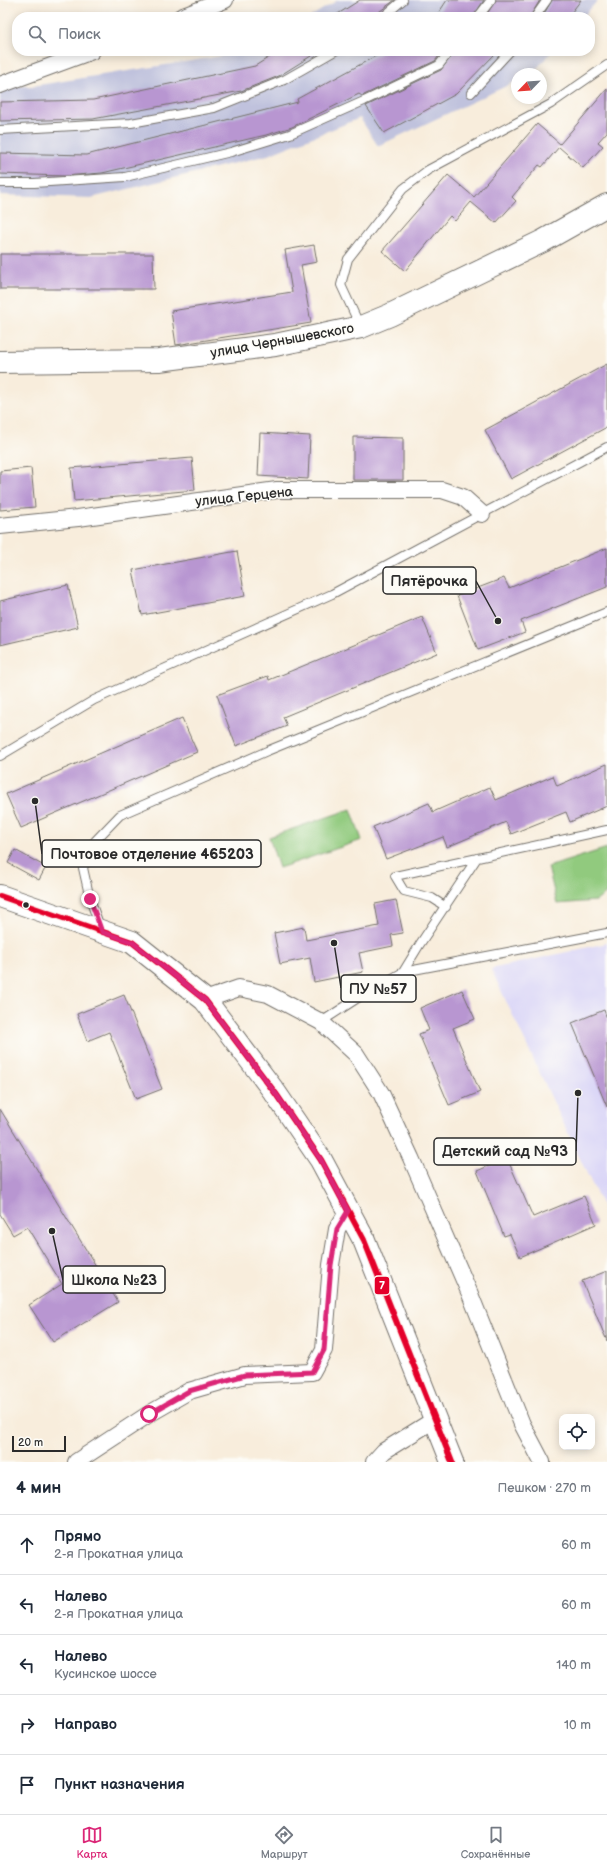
<!DOCTYPE html>
<html lang="ru">
<meta charset="utf-8">
<style>
body{margin:0;font-family:"Balsamiq Sans",sans-serif;background:#f6f6f7;color:#1f2937}
.controls{position:absolute;right:12px;bottom:12px;display:grid;overflow:hidden;border-radius:8px;box-shadow:0 2px 10px #0003}
.controls button{width:36px;height:36px;display:grid;place-items:center;padding:0;border:0;border-bottom:1px solid #e0e1e3;background:#fff;color:#1f2937;font:20px sans-serif}
.compass{position:absolute;left:511px;top:68px;width:36px;height:36px;border-radius:50%;background:#fff;box-shadow:0 2px 10px #0003;rotate:245deg}
.scale{position:absolute;left:12px;bottom:10px;width:54px;box-sizing:border-box;padding-left:4px;border:2px solid #2b2b2b;border-top:0;font-size:11px;line-height:14px;white-space:nowrap;color:#2b2b2b;-webkit-text-stroke:3px #fdfcf7;paint-order:stroke}
.stop{position:absolute;width:12px;height:12px;margin:-9px;border:3px solid #db2777;border-radius:50%;background:#fff}
.stop.end{background:#db2777;border-color:#fff;box-shadow:0 1px 4px #0008}
.list{margin:0;padding:0;list-style:none}
h2{display:flex;justify-content:space-between;align-items:center;height:52px;margin:0;padding:0 16px;font-size:17px}
h2 small{font-size:13px;font-weight:400;color:#747a83}
.list li{display:grid;grid-template-columns:26px 1fr auto;gap:12px;align-items:center;box-sizing:border-box;height:60px;padding:0 16px;border-top:1px solid #e0e1e3}
.list b{display:block;font-size:15px;white-space:nowrap}
.list p{margin:0;font-size:13px;white-space:nowrap;color:#747a83}
.list em{font-size:13px;font-style:normal;color:#747a83}
.icon{flex:none;width:22px;height:22px;fill:none;stroke:currentColor;stroke-width:2;stroke-linecap:round;stroke-linejoin:round}
.map{position:relative;flex:none;width:607px;height:1462px;overflow:hidden}
.search{position:absolute;background:#fff;box-shadow:0 2px 10px #0003;left:12px;right:12px;top:12px;height:44px;display:flex;align-items:center;gap:10px;box-sizing:border-box;padding:0 14px;border-radius:16px;color:#747a83;font-size:15px}
.sheet{height:352px;background:#fff}
nav{display:flex;justify-content:space-around;align-items:center;box-sizing:border-box;height:56px;border-top:1px solid #e0e1e3;background:#fff;font-size:11px;color:#747a83}
nav a{display:grid;justify-items:center;gap:2px}
nav .on{color:#db2777}
.map>svg:first-child{display:block}
.built{fill:#dad6f7}
.industrial{fill:#c0c2dd}
.green{fill:#91ca7e;stroke:#5e7a54}
.building{fill:#b896d1}
.lines{fill:none;stroke-linecap:round;stroke-linejoin:round}
.service-casing{stroke:#736f69;stroke-width:10}
.minor-casing{stroke:#736f69;stroke-width:18}
.secondary-casing{stroke:#736f69;stroke-width:24}
.service{stroke:#fff;stroke-width:8}
.minor{stroke:#fff;stroke-width:16}
.secondary{stroke:#fff;stroke-width:22}
.bus-1-casing{stroke:#fdfcf7;stroke-width:9}
.bus-1{stroke:#e4002b;stroke-width:6}
.route{stroke:#db2777;stroke-width:5}
.bus-dot{fill:#2b2b2b;stroke:#fdfcf7;stroke-width:1.5}
.labels{text-anchor:middle;stroke-width:3;stroke-linejoin:round;paint-order:stroke}
.street-label{font-size:14px;fill:#2b2b2b;stroke:#fdfcf7}
.leader{fill:none;stroke:#2b2b2b;stroke-width:1.5}
.callout-dot{fill:#2b2b2b;stroke:#fdfcf7;stroke-width:1.5}
.callout{fill:#fdfcf7;stroke:#2b2b2b;stroke-width:1.5}
.callout-label{font-size:15px;text-anchor:middle;font-weight:bold;fill:#2b2b2b}
.line-badge{stroke:#fdfcf7;stroke-width:1.5}
.badge-label{font-size:11px;text-anchor:middle;font-weight:bold;fill:#fff}
</style>
<div class="map">
<svg width="607" height="1462" viewBox="0 0 607 1462">
<rect width="100%" height="100%" fill="#fdfcf7"/>
<filter id="ink" filterUnits="userSpaceOnUse"><feTurbulence type="fractalNoise" baseFrequency=".025" numOctaves="2"/><feDisplacementMap in="SourceGraphic" scale="8" xChannelSelector="R" yChannelSelector="G"/><feConvolveMatrix kernelMatrix="1 2 1 2 8 2 1 2 1" color-interpolation-filters="sRGB"/></filter>
<filter id="wash" filterUnits="userSpaceOnUse"><feTurbulence type="fractalNoise" baseFrequency=".012" numOctaves="4" result="noise"/><feDisplacementMap in="SourceGraphic" scale="16" xChannelSelector="R" yChannelSelector="G"/><feGaussianBlur stdDeviation="0.9" result="paint"/><feColorMatrix in="noise" values="0 0 0 0 0 0 0 0 0 0 0 0 0 0 0 0 0 1.4 0 .05"/><feComposite in="paint" operator="in"/></filter>
<g filter="url(#wash)">
<rect width="100%" height="100%" fill="#f8eddc"/>
<path class="built" d="M607 943V1216L491 969Z"/>
<path class="industrial" d="M338 0H598L583 17H310Z
M254 51H552L532 74H517V81L378 146 360 118 268 155 91 198 0 195V86H32Z"/>
<path class="green" d="M351 809 362 840 279 868 269 837Z
M607 848V893L596 901 557 904 548 867Z"/>
<g id="blocks">
<path class="building" d="M360 0H395L372 17H333Z
M447 0H484L473 17H436Z
M496 0H540L530 17H485Z
M552 0H581L568 17H542Z
M279 51H319L279 76 241 91 93 119 0 121V102L93 100 255 66Z
M385 51H443L435 61 362 96 359 94 292 127 266 135 102 173 64 176 0 174V153L86 155 298 102 297 99Z
M455 51H498L456 94 384 133 366 106 441 70Z
M607 89V132L598 142 603 146 583 168 559 147 542 167 539 165 512 197 516 201 496 223 471 202 455 221 450 216 405 271 382 251 448 175 474 197 537 124 560 144Z
M314 245 317 262 301 265 311 323 176 345 171 311 292 292 285 250Z
M0 254H153L154 289H0Z
M607 364V427L511 479 485 430Z
M260 433 310 436 308 479 258 476Z
M353 437 403 438V480H353Z
M192 458 195 490 74 501 71 468Z
M31 468 35 507 0 510V471Z
M607 548V587L521 621 525 632 478 650 457 596 504 578 509 588Z
M237 551 245 596 142 615 133 570Z
M68 585 78 627 0 645V601Z
M422 617 437 653 283 717 287 726 236 746 217 695 268 676 269 680Z
M182 718 197 752 21 828 6 794Z
M607 764V806L570 822 566 812 511 834 506 822 447 847 443 837 386 859 373 827 429 803 433 812 490 787 496 800 553 776 557 786Z
M15 850 46 867 39 880 8 863Z
M396 900 403 933 391 935 393 946 359 953 363 972 314 982 310 958 280 964 274 933 304 927 306 940 379 926 375 904Z
M462 990 475 1019 453 1028 480 1092 449 1105 419 1034 429 1030 420 1008Z
M124 995 162 1089 136 1099 109 1032 87 1041 77 1014Z
M604 1010 607 1019V1107L572 1023Z
M0 1109 118 1302 53 1342 29 1305 62 1284 27 1227 13 1235 0 1214Z
M507 1158 533 1217 584 1196 596 1224 520 1257 510 1234 504 1236 477 1171Z
M607 1271V1341L582 1281Z"/>
</g>
</g>
<g filter="url(#ink)">
<use href="#blocks" fill-opacity="0" stroke="#736f69" stroke-width="1"/>
<g class="lines">
<defs>
<path id="service" d="M383 17 403 0
M478 17 491 0
M535 17 547 0
M471 93 510 51
M0 130 131 123 214 108 284 80 335 51
M0 183H34L125 177 231 152 290 134 364 101 439 65 450 51
M360 326 341 285 348 259 403 189 428 170 551 104 607 65
M0 756 94 700 332 594 607 447
M446 907 432 898 404 891 395 876 607 830
M100 927 90 899 83 868 95 841 120 815 267 751 607 612
M403 972 420 944 477 858
M321 1022 361 996 403 972 607 933"/>
<path id="minor" d="M181 17 225 0
M0 85 92 51
M0 526 78 518 277 490H442L463 497 482 514
M205 1000 239 988 268 994 321 1022 356 1054 381 1093 411 1158 470 1294 522 1424 542 1462
M76 1462 149 1414 189 1391 245 1375 312 1372 324 1350 331 1265 337 1229 348 1211
M374 1462 384 1451 434 1420"/>
<path id="secondary" d="M0 362 159 360 275 345 361 327 390 315 543 241 607 205
M0 896 132 942 205 1000 276 1094 321 1160 364 1240 452 1462"/>
</defs>
<use href="#service" class="service-casing"/>
<use href="#minor" class="minor-casing"/>
<use href="#secondary" class="secondary-casing"/>
<use href="#service" class="service"/>
<use href="#minor" class="minor"/>
<use href="#secondary" class="secondary"/>
<defs>
<path id="bus-1" d="M0 896 132 942 205 1000 276 1094 321 1160 364 1240 452 1462"/>
</defs>
<use href="#bus-1" class="bus-1-casing"/>
<use href="#bus-1" class="bus-1"/>
</g>
</g>
<g class="lines" filter="url(#ink)">
<path class="route" d="M90 899 102 932 132 942 205 1000 276 1094 321 1160 348 1211 337 1229 331 1265 324 1350 312 1372 245 1375 189 1391 149 1414"/>
</g>
<circle class="bus-dot" cx="26" cy="905" r="3.5"/>
<g class="labels">
<g class="street-label">
<text transform="translate(282 340) rotate(-10)" y="5">улица Чернышевского</text>
<text transform="translate(244 496) rotate(-6)" y="5">улица Герцена</text>
</g>
</g>
<path class="leader" d="M498 621L476 581M35 801L42 854M334 943L341 988M578 1093L576 1151M52 1231L63 1280"/>
<g class="callout-dot">
<circle cx="498" cy="621" r="4"/>
<circle cx="35" cy="801" r="4"/>
<circle cx="334" cy="943" r="4"/>
<circle cx="578" cy="1093" r="4"/>
<circle cx="52" cy="1231" r="4"/>
</g>
<g class="callout">
<rect x="383" y="567" width="93" height="27" rx="4"/>
<rect x="42" y="840" width="219" height="27" rx="4"/>
<rect x="341" y="975" width="75" height="27" rx="4"/>
<rect x="434" y="1138" width="142" height="27" rx="4"/>
<rect x="63" y="1266" width="102" height="27" rx="4"/>
</g>
<g class="callout-label">
<text x="429" y="586">Пятёрочка</text>
<text x="152" y="859">Почтовое отделение 465203</text>
<text x="378" y="994">ПУ №57</text>
<text x="505" y="1156">Детский сад №93</text>
<text x="114" y="1285">Школа №23</text>
</g>
<rect class="line-badge" x="374" y="1276" width="16" height="19" rx="4" fill="#e4002b"/>
<g class="badge-label">
<text x="382" y="1289">7</text>
</g>
</svg>
<div class="controls">
<button><svg class="icon" aria-label="locate" viewBox="0 0 24 24"><circle cx="12" cy="12" r="6"/><path d="M12 2v4M12 18v4M2 12h4M18 12h4"/></svg></button>
</div>
<svg class="compass" viewBox="-18 -18 36 36"><path d="M0-13l5 13h-10z" fill="#e53935"/><path d="M0 13l5-13h-10z" fill="#747a83"/></svg>
<div class="scale">20 m</div>
<div class="stop" style="left:149px;top:1414px"></div>
<div class="stop end" style="left:90px;top:899px"></div>
<div class="search"><svg class="icon" aria-label="search" viewBox="0 0 24 24"><circle cx="10" cy="10" r="6"/><path d="M15 15l6 6"/></svg>Поиск</div>
</div>
<section class="sheet">
<h2>4 мин<small>Пешком · 270 m</small></h2>
<ul class="list">
<li><svg class="icon" aria-label="ahead" viewBox="0 0 24 24"><path d="M12 20V5M6 11l6-6 6 6"/></svg><div><b>Прямо</b><p>2-я Прокатная улица</p></div><em>60 m</em></li>
<li><svg class="icon" aria-label="left" viewBox="0 0 24 24"><path d="M17 20v-9H6M10 6l-5 5 5 5"/></svg><div><b>Налево</b><p>2-я Прокатная улица</p></div><em>60 m</em></li>
<li><svg class="icon" aria-label="left" viewBox="0 0 24 24"><path d="M17 20v-9H6M10 6l-5 5 5 5"/></svg><div><b>Налево</b><p>Кусинское шоссе</p></div><em>140 m</em></li>
<li><svg class="icon" aria-label="right" viewBox="0 0 24 24"><path d="M7 20v-9h11M14 6l5 5-5 5"/></svg><div><b>Направо</b></div><em>10 m</em></li>
<li><svg class="icon" aria-label="arrive" viewBox="0 0 24 24"><path d="M6 21V4h12l-3 4 3 4H6"/></svg><div><b>Пункт назначения</b></div></li>
</ul>
</section>
<nav>
<a class="on"><svg class="icon" aria-label="map" viewBox="0 0 24 24"><path d="M3 6l6-2 6 2 6-2v14l-6 2-6-2-6 2zM9 4v14M15 6v14"/></svg>Карта</a>
<a><svg class="icon" aria-label="directions" viewBox="0 0 24 24"><path d="M12 3l9 9-9 9-9-9zM9 14v-3h6M13 9l2 2-2 2"/></svg>Маршрут</a>
<a><svg class="icon" aria-label="saved" viewBox="0 0 24 24"><path d="M7 4h10v16l-5-4-5 4z"/></svg>Сохранённые</a>
</nav>
